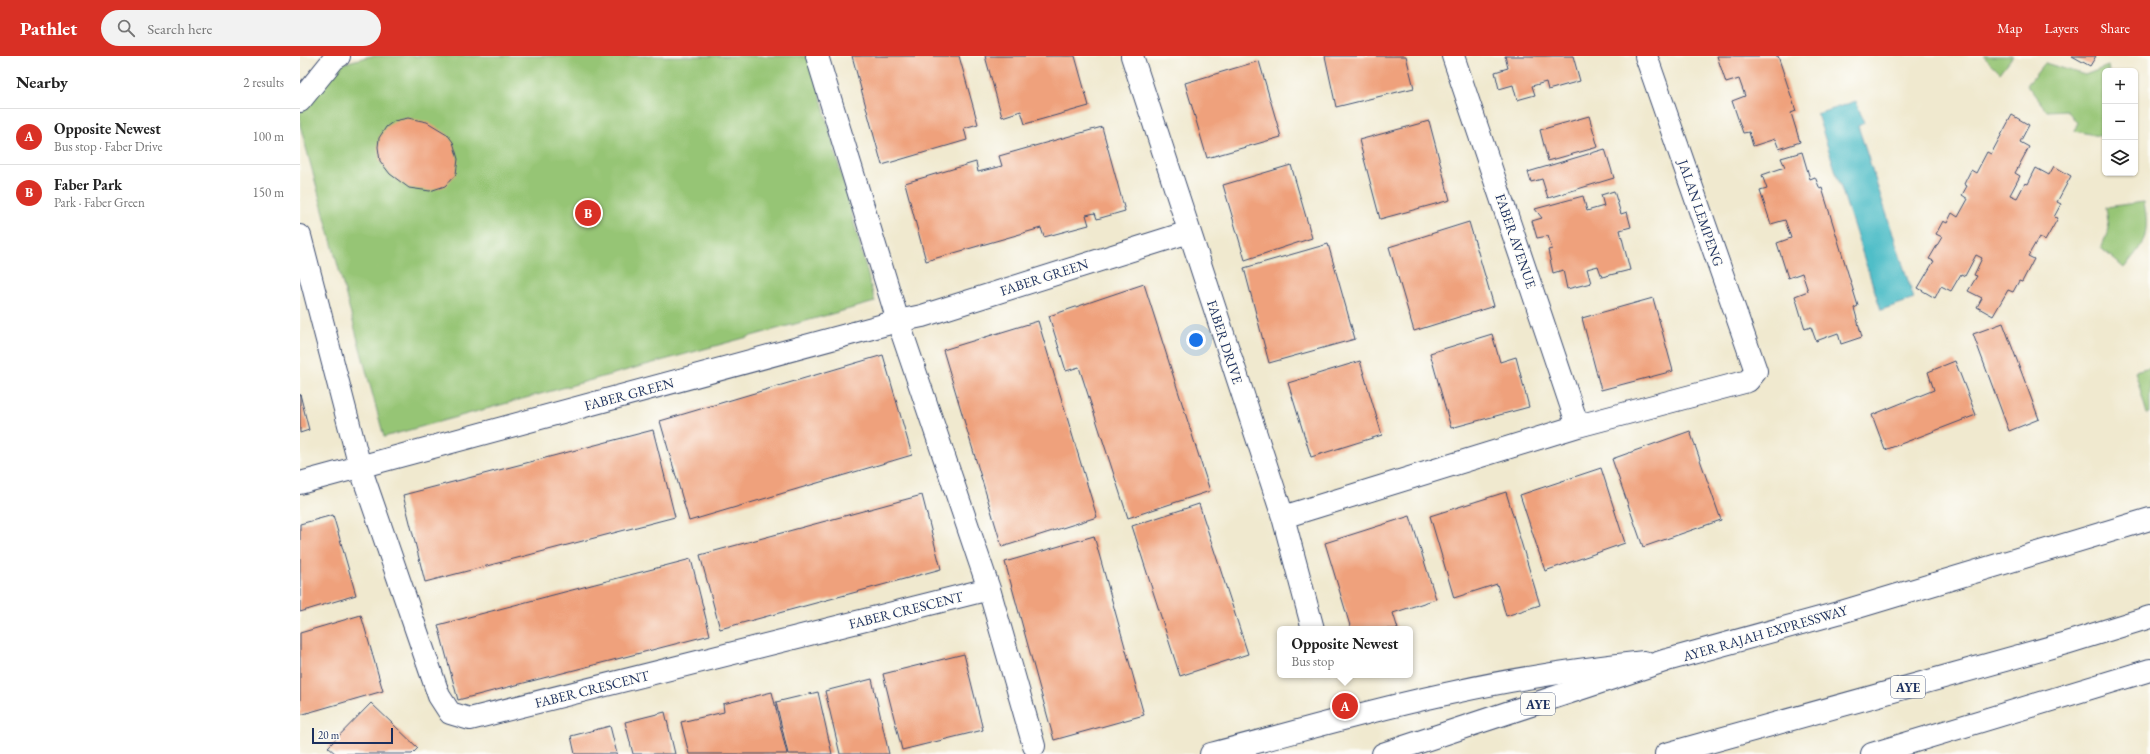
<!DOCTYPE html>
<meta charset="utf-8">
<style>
body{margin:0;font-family:"EB Garamond",serif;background:#f2f2f2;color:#222}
.controls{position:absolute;right:12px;top:12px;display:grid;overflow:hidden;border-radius:6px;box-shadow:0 1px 3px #0004}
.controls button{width:36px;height:36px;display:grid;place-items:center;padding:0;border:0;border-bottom:1px solid #e0e0e0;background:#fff;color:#222;font:20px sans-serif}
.scale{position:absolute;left:12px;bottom:10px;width:81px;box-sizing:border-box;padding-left:4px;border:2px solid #1b2f5e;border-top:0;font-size:11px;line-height:14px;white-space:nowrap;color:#1b2f5e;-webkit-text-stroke:3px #fdfcf7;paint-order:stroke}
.you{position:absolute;left:896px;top:284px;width:14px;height:14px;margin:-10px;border:3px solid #fff;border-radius:50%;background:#1a73e8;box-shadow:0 0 0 6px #1a73e833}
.badge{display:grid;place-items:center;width:26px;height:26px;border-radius:50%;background:#d93025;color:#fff;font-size:13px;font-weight:700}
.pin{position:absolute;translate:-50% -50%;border:2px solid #fff;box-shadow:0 1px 4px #0006}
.popup{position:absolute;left:977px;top:570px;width:136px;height:52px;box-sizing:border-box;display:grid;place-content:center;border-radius:6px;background:#fff;filter:drop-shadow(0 1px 3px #0005);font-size:13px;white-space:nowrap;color:#767676}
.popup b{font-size:15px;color:#222}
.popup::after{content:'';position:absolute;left:50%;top:100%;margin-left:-8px;border:8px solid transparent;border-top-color:#fff}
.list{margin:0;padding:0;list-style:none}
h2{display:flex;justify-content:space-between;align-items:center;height:52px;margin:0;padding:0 16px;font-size:17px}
h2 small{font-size:13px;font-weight:400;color:#767676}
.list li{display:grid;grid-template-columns:26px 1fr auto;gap:12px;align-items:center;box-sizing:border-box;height:56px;padding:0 16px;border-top:1px solid #e0e0e0}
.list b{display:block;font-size:15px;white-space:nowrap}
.list p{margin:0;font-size:13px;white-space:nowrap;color:#767676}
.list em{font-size:13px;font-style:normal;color:#767676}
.icon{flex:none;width:22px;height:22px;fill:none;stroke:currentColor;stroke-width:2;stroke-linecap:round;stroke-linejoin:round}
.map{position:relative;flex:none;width:1850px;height:698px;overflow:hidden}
header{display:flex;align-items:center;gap:24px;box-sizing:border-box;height:56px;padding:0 20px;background:#d93025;color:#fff}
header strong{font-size:19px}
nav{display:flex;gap:22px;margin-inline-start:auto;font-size:14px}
.search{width:280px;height:36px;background:#f2f2f2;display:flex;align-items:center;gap:10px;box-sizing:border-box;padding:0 14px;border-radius:22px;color:#767676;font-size:15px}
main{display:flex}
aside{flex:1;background:#fff}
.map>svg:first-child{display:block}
.green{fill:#96c574;stroke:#587a69}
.water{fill:#50bec8;stroke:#367693}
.building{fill:#efa17b}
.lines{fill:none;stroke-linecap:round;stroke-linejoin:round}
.minor-casing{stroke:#3b4b6f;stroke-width:24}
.highway-casing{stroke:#3b4b6f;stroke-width:24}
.minor{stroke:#fff;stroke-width:22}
.highway{stroke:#fff;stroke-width:22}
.labels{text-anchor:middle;stroke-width:3;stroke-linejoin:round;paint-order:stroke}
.shield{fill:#fdfcf7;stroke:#5f6c8c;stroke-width:1}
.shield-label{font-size:13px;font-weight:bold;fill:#1b2f5e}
.street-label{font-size:14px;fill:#1b2f5e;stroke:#fdfcf7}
</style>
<header>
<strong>Pathlet</strong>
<div class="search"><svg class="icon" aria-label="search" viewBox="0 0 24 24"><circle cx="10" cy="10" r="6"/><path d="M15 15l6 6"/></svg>Search here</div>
<nav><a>Map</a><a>Layers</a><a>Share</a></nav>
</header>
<main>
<aside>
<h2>Nearby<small>2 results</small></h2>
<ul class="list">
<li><span class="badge">A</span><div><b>Opposite Newest</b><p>Bus stop · Faber Drive</p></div><em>100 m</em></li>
<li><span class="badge">B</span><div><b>Faber Park</b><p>Park · Faber Green</p></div><em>150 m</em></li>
</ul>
</aside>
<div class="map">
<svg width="1850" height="698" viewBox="0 0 1850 698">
<rect width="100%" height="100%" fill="#fdfcf7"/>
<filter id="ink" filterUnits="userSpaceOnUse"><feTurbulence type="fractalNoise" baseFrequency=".025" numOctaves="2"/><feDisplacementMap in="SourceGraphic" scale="8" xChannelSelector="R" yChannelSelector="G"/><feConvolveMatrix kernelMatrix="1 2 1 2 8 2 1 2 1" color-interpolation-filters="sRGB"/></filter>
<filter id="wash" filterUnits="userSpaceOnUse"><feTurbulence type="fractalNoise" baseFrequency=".012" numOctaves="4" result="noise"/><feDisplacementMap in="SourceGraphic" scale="16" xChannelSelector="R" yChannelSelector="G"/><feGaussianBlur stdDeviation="0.9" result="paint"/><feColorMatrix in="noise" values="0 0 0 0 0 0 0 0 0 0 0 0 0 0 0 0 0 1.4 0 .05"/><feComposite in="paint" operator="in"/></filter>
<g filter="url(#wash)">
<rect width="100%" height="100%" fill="#f0e9cf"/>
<path class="green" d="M71 0H510L575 246 84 381 0 69V57L37 9Z
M1683 0H1713L1700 17Z
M1745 7 1785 19 1808 10 1809 15H1805L1804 81 1775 75 1777 67 1767 54 1747 55 1727 29Z
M1844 146C1850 181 1845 186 1824 212L1801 192 1809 173 1806 151Z
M1850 311V357L1847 358 1835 315Z"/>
<path class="water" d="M1556 45 1564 67 1558 70 1614 243 1581 254 1517 58Z"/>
<g id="blocks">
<path class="building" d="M552 0H659L678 68 664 72 667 84 582 109Z
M685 0H775L789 50 725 68 721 55 702 61Z
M1025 0H1106L1114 32 1036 51Z
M1205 0H1273L1280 25 1248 34 1246 26 1232 30 1235 39 1217 44 1213 29 1199 33 1195 16 1208 12Z
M1417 0H1478L1496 55 1491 57 1500 86 1479 93 1475 83 1453 90 1449 76 1443 77 1432 45 1445 40 1439 23 1426 27Z
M1772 0H1796L1790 10Z
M959 5 981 81 907 102 885 27Z
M1712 59 1729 69 1720 86 1729 91 1715 117 1720 120 1710 139 1717 142 1725 127 1728 128 1736 112 1749 119 1754 110 1771 120 1757 146 1761 148 1754 161 1758 162 1745 185 1739 181 1728 200 1734 203 1722 226 1719 225 1713 236 1708 234 1693 260 1677 251 1682 242 1668 235 1677 220 1674 219 1682 202 1676 199 1665 220 1661 218 1651 235 1641 230 1635 242 1618 232 1634 205 1629 203 1642 181 1636 178 1643 165 1647 167 1652 157 1658 161 1668 143 1662 139 1667 130 1664 128 1671 114 1676 117 1687 96 1691 98Z
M1289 60 1298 91 1248 105 1240 74Z
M108 62 127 66 147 78 153 86 158 103 156 118 145 130 130 135 109 132 90 118 80 105 78 91 79 82 86 71 94 65Z
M1129 65 1150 144 1080 163 1059 84Z
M802 71 825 155 797 163 795 157 786 159 789 169 744 181 741 172 626 205 605 127 676 106 678 116 702 110 699 100Z
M1305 93 1314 122 1248 142 1242 123 1231 126 1228 116Z
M1502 96 1510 123 1515 121 1520 133 1522 132 1558 250 1554 252 1562 281 1541 288 1538 277 1516 285 1511 271 1505 273 1495 240 1508 235 1502 217 1488 222 1477 187 1491 182 1485 164 1471 168 1460 135 1467 133 1462 119 1485 111 1481 102Z
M991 109 1012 182 945 204 923 129Z
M1314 135 1321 158 1327 156 1331 171 1320 174 1330 214 1302 221 1298 210 1287 213 1291 227 1267 233 1263 214 1253 217 1248 194 1252 193 1248 180 1237 182 1232 165 1242 162 1235 153 1283 140 1287 155 1304 150 1301 139Z
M1169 166 1194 250 1114 275 1089 191Z
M1028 188 1055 283 969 307 944 212Z
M844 228 910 435 828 462 779 311 766 315 749 260Z
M1353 242 1373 315 1301 334 1282 262Z
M738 265 797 461 702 491 643 294Z
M1703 267 1739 363 1709 375 1673 278Z
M1192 278 1200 306 1216 301 1229 351 1151 372 1130 297Z
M583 299 612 399 389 465 360 365Z
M1060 305 1082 379 1011 401 988 327Z
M1655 305 1676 359 1585 394 1572 359 1634 334 1628 316Z
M0 338 9 374 0 377Z
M353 374 375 461 125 526 103 439Z
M1390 375 1421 464 1343 491 1312 403Z
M1301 412 1325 487 1245 515 1220 439Z
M1206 436 1240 549 1206 560 1197 528 1154 542 1130 460Z
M622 439 641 513 420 573 400 499Z
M899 448 948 598 880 620 832 470Z
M33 459 56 539 0 556V468Z
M1110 460 1136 543 1093 557 1098 573H1051L1025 487Z
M794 480 844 659 754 684 705 506Z
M391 503 410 579 158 644 138 569Z
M61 559 83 635 0 659V577Z
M664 598 683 674 602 694 583 618Z
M572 623 589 698H540L525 635Z
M472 636 487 698H389L381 666 424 656 423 648Z
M518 636 532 698H488L476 646Z
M71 647 118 692 112 698H36L28 691Z
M365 656 375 698H333L325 666Z
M310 670 317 698H275L271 680Z"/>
</g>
</g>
<g filter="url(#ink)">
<use href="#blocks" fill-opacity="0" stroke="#3b4b6f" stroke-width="1"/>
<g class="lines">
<defs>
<path id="minor" d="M517 0 598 265 689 533 734 690
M832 0 983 461 1013 573
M1153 0 1278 370
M0 45 34 3 39 0
M0 180 60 411 139 640 150 657 170 663 689 533
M0 427 598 265 622 260 889 176
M983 461 1278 370 1448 325 1456 315 1346 0
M911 698C993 677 1073 653 1155 636 1217 622 1280 613 1344 606"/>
<path id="highway" d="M1083 698 1367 604 1538 557 1850 463
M1366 698 1766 587 1850 561
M1572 698 1850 614"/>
</defs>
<use href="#minor" class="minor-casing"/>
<use href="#highway" class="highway-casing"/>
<use href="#minor" class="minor"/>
<use href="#highway" class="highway"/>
</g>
</g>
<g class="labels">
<g class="shield">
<rect x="1591" y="620" width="34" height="22" rx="3"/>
<rect x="1221" y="637" width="34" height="22" rx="3"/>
</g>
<g class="shield-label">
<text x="1608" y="636">AYE</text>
<text x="1238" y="653">AYE</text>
</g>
<g class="street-label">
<text transform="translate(1401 157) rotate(71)" y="5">JALAN LEMPENG</text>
<text transform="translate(1216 185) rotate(71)" y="5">FABER AVENUE</text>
<text transform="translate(744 221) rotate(-18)" y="5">FABER GREEN</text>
<text transform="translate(925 286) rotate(72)" y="5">FABER DRIVE</text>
<text transform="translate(329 338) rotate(-15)" y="5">FABER GREEN</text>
<text transform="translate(606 554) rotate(-14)" y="5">FABER CRESCENT</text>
<text transform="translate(1465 577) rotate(-16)" y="5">AYER RAJAH EXPRESSWAY</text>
<text transform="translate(292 633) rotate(-14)" y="5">FABER CRESCENT</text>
</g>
</g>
</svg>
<div class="controls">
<button>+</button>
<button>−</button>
<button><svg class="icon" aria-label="layers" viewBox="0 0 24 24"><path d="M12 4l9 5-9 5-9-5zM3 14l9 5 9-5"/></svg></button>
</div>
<div class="scale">20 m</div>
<div class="you"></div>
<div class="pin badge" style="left:1045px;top:650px">A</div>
<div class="popup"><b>Opposite Newest</b>Bus stop</div>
<div class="pin badge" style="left:288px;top:157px">B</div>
</div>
</main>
